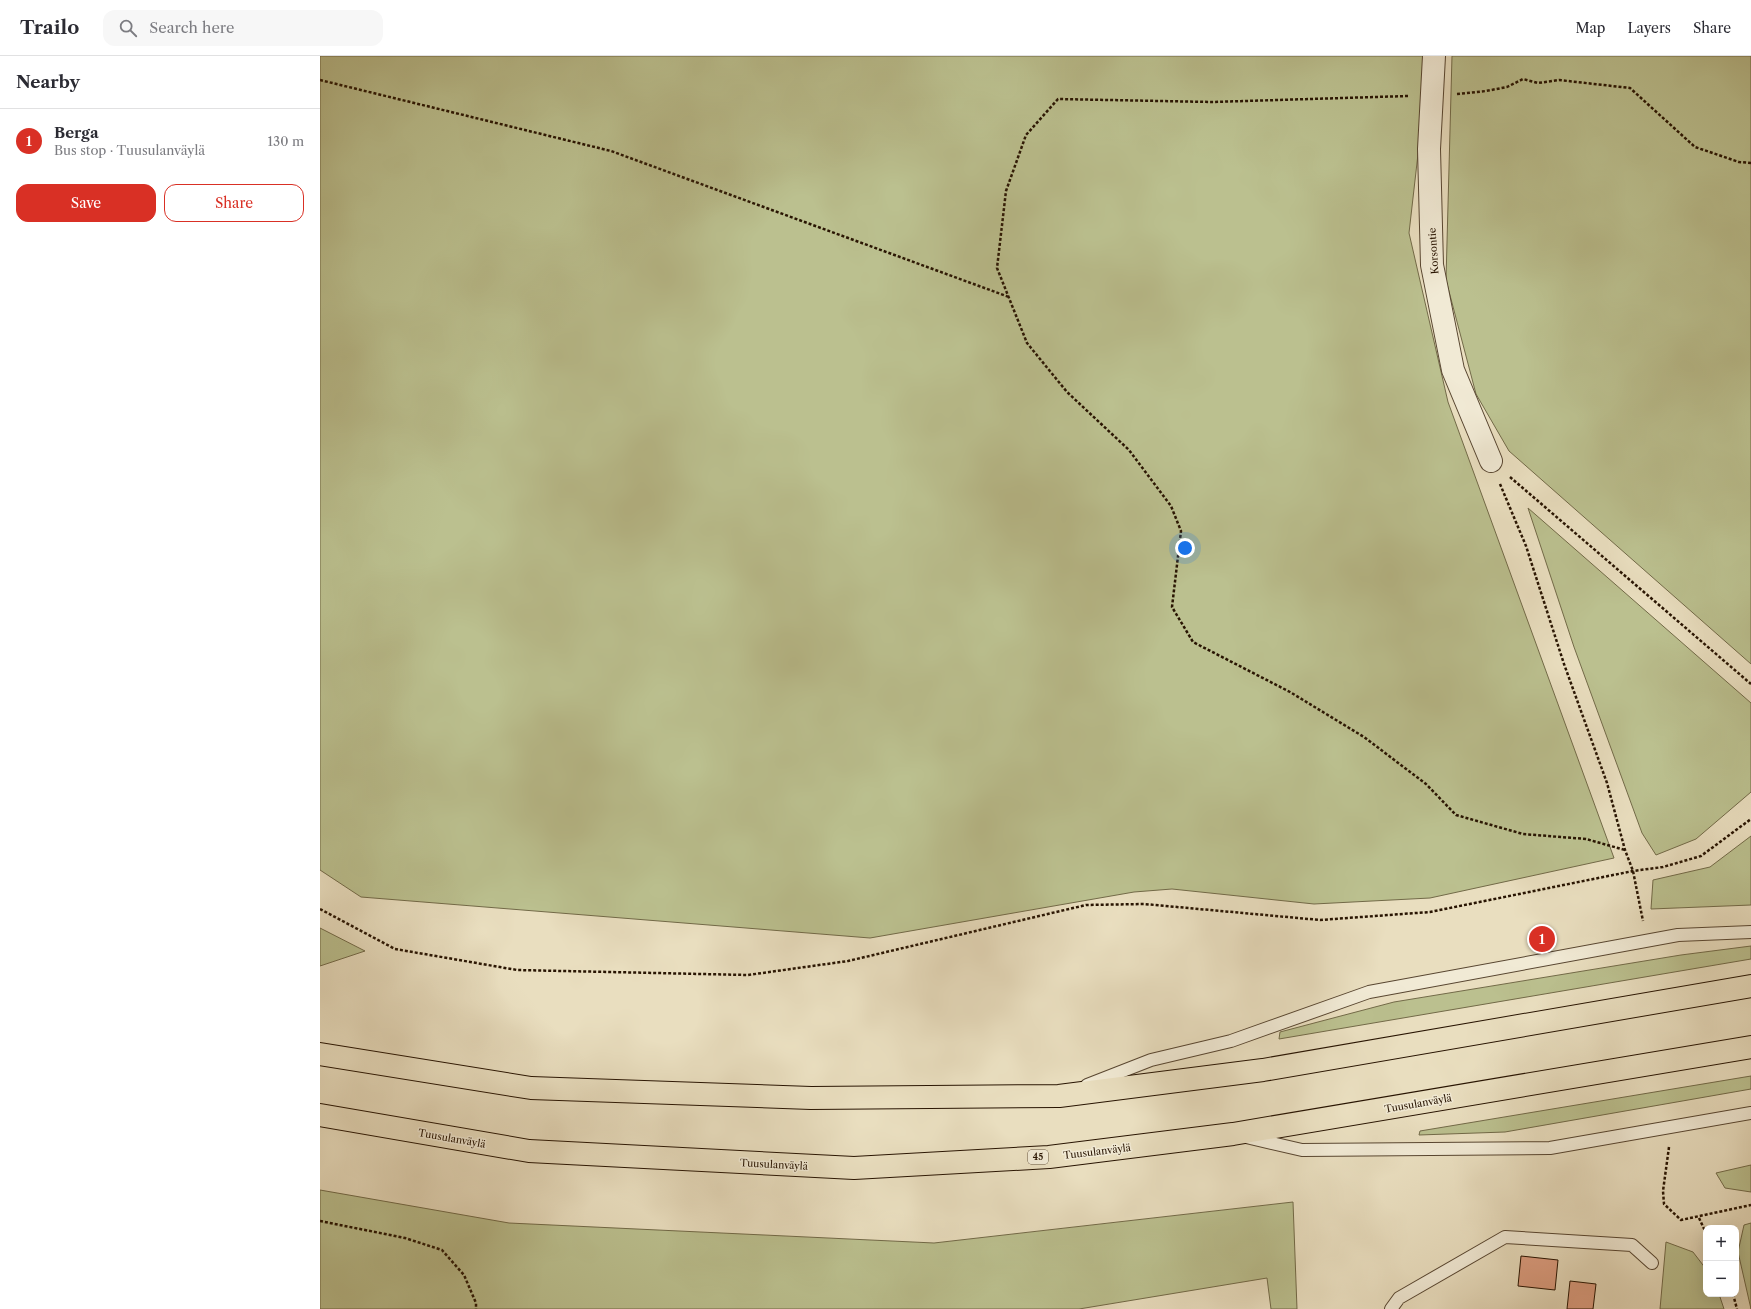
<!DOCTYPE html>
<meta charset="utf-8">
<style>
body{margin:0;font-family:"Libre Caslon Text",serif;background:#f7f7f7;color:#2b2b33}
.controls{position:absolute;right:12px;bottom:12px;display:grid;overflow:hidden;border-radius:8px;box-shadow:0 4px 16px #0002}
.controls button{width:36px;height:36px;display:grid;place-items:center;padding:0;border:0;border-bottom:1px solid #e1e1e2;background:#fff;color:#2b2b33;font:20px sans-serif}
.you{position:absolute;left:865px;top:492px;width:14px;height:14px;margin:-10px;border:3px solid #fff;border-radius:50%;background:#1a73e8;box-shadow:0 0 0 6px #1a73e833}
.badge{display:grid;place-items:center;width:26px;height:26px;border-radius:50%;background:#d93025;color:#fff;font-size:13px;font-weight:700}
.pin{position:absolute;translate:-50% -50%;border:2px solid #fff;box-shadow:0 1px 4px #0006}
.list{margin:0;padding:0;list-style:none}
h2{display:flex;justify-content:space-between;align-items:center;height:52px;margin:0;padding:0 16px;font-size:17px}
h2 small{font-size:13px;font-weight:400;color:#7c7c81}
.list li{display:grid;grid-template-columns:26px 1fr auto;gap:12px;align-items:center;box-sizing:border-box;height:64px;padding:0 16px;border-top:1px solid #e1e1e2}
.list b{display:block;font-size:15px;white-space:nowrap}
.list p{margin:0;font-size:13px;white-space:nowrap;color:#7c7c81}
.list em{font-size:13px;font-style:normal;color:#7c7c81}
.actions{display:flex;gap:8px;padding:12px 16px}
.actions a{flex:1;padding:9px 0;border:1px solid #d93025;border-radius:12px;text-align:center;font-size:14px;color:#d93025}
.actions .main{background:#d93025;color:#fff}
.icon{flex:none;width:22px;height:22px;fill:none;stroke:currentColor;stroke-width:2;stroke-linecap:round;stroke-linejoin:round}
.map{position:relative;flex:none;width:1431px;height:1253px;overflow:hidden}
header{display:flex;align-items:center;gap:24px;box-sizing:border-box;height:56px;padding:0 20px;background:#fff;border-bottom:1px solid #e1e1e2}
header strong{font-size:19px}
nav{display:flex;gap:22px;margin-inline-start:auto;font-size:14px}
.search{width:280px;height:36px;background:#f7f7f7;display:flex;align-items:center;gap:10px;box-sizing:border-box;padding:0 14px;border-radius:12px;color:#7c7c81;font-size:15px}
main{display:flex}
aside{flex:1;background:#fff}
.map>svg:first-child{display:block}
.green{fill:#bbc08f;stroke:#726a48}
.building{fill:#dd9e81;stroke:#281402}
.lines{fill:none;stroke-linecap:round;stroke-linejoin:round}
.lane-casing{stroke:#584631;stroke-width:14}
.street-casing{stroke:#584631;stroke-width:24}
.highway-casing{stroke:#281402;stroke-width:24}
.path{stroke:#281402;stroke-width:2.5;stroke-dasharray:3 2;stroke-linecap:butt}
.lane{stroke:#f1ead5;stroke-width:12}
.street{stroke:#f1ead5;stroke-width:22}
.highway{stroke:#e9debf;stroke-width:22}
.labels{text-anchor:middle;stroke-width:3;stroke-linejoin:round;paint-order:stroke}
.shield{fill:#f1ead5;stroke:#645441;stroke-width:1}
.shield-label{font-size:9px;font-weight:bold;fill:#281402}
.street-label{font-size:10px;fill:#281402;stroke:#f1ead5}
</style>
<header>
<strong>Trailo</strong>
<div class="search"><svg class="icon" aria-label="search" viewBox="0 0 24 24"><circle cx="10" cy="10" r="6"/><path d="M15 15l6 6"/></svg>Search here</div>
<nav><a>Map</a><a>Layers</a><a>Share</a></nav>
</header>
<main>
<aside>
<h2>Nearby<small></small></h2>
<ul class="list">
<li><span class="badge">1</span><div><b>Berga</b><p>Bus stop · Tuusulanväylä</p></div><em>130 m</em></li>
</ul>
<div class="actions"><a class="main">Save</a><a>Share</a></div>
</aside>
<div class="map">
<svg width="1431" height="1253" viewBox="0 0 1431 1253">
<rect width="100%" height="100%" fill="#e9debf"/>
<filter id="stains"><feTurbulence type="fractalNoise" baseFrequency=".005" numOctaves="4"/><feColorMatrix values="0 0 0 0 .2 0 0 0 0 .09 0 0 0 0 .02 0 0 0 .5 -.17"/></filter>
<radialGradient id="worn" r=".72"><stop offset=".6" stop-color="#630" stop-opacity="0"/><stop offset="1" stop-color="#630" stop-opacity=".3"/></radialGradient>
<path class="green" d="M0 0H1107V19L1089 177 1128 346 1294 802 1110 842 994 848 852 833 814 836 550 882 41 841 0 814Z
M1132 0H1431V608L1189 395 1156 338 1126 224Z
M1208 452 1431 647V736L1376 783 1336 799 1322 777 1254 591Z
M1431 780V849L1331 853 1333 824 1390 811Z
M0 872 45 895 0 910Z
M1431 890V903L959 983 960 976 1074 946 1361 899Z
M1431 1020V1033L1185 1076 1099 1079 1100 1075Z
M1431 1109V1136L1405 1132 1396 1117Z
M0 1134 189 1167 614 1187 973 1146 977 1253H951L947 1222 759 1253H0Z
M1431 1167V1253L1418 1196 1424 1169Z
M1346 1186 1373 1196 1386 1213V1238H1399L1404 1253H1340Z"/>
<path class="building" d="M1201 1200 1238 1204 1235 1234 1198 1230Z
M1250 1225 1276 1228 1273 1253H1247Z"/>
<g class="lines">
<defs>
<path id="lane" d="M767 1029 831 1004 911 985 1049 936 1358 879 1431 876
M926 1081 982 1094 1230 1092 1431 1057
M1071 1253 1079 1242 1185 1181 1312 1189 1332 1207"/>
<path id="street" d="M1114 0 1109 93 1112 209 1133 314 1171 405"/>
<path id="highway" d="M0 998 211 1032 491 1042 739 1040 943 1014 1431 930
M0 1059 209 1095 534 1112 729 1101 913 1078 1431 991"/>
</defs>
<use href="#lane" class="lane-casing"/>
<use href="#street" class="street-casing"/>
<use href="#highway" class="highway-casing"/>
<path class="path" d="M0 24 291 95 689 241
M1137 38 1166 35 1187 31 1203 23 1218 27 1239 24 1310 32 1375 91 1419 106 1431 107
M1088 40 892 46 738 43 706 79 686 135 677 212 707 287 747 336 809 394 851 450 861 475 852 551 873 586 970 636 1044 681 1106 728 1136 759 1203 778 1266 783 1305 794
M1190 421 1431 628
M1180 428 1206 490 1244 608 1287 727 1305 794 1313 815 1323 865
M0 853 75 893 197 914 428 919 528 905 766 849 824 848 1000 864 1110 856 1313 815 1343 811 1381 800 1431 763
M1349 1091 1343 1135 1344 1148 1361 1164 1431 1149
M1379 1162 1386 1177
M0 1165 85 1182 122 1194 144 1219 156 1247V1253
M1413 1238 1417 1253"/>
<use href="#lane" class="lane"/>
<use href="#street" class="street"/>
<use href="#highway" class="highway"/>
</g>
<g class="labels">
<rect class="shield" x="708" y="1094" width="20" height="14" rx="3"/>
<g class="shield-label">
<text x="718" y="1104">45</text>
</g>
<g class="street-label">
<text transform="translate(1113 195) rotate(-94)" y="4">Korsontie</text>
<text transform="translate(1098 1047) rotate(-10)" y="4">Tuusulanväylä</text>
<text transform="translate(132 1082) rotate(10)" y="4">Tuusulanväylä</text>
<text transform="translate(777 1095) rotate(-7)" y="4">Tuusulanväylä</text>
<text transform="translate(454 1108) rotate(3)" y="4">Tuusulanväylä</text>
</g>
</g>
<rect width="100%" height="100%" filter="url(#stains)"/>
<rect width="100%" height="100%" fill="url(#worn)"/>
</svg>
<div class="controls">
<button>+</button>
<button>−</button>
</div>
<div class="you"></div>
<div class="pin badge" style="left:1222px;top:883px">1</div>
</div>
</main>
